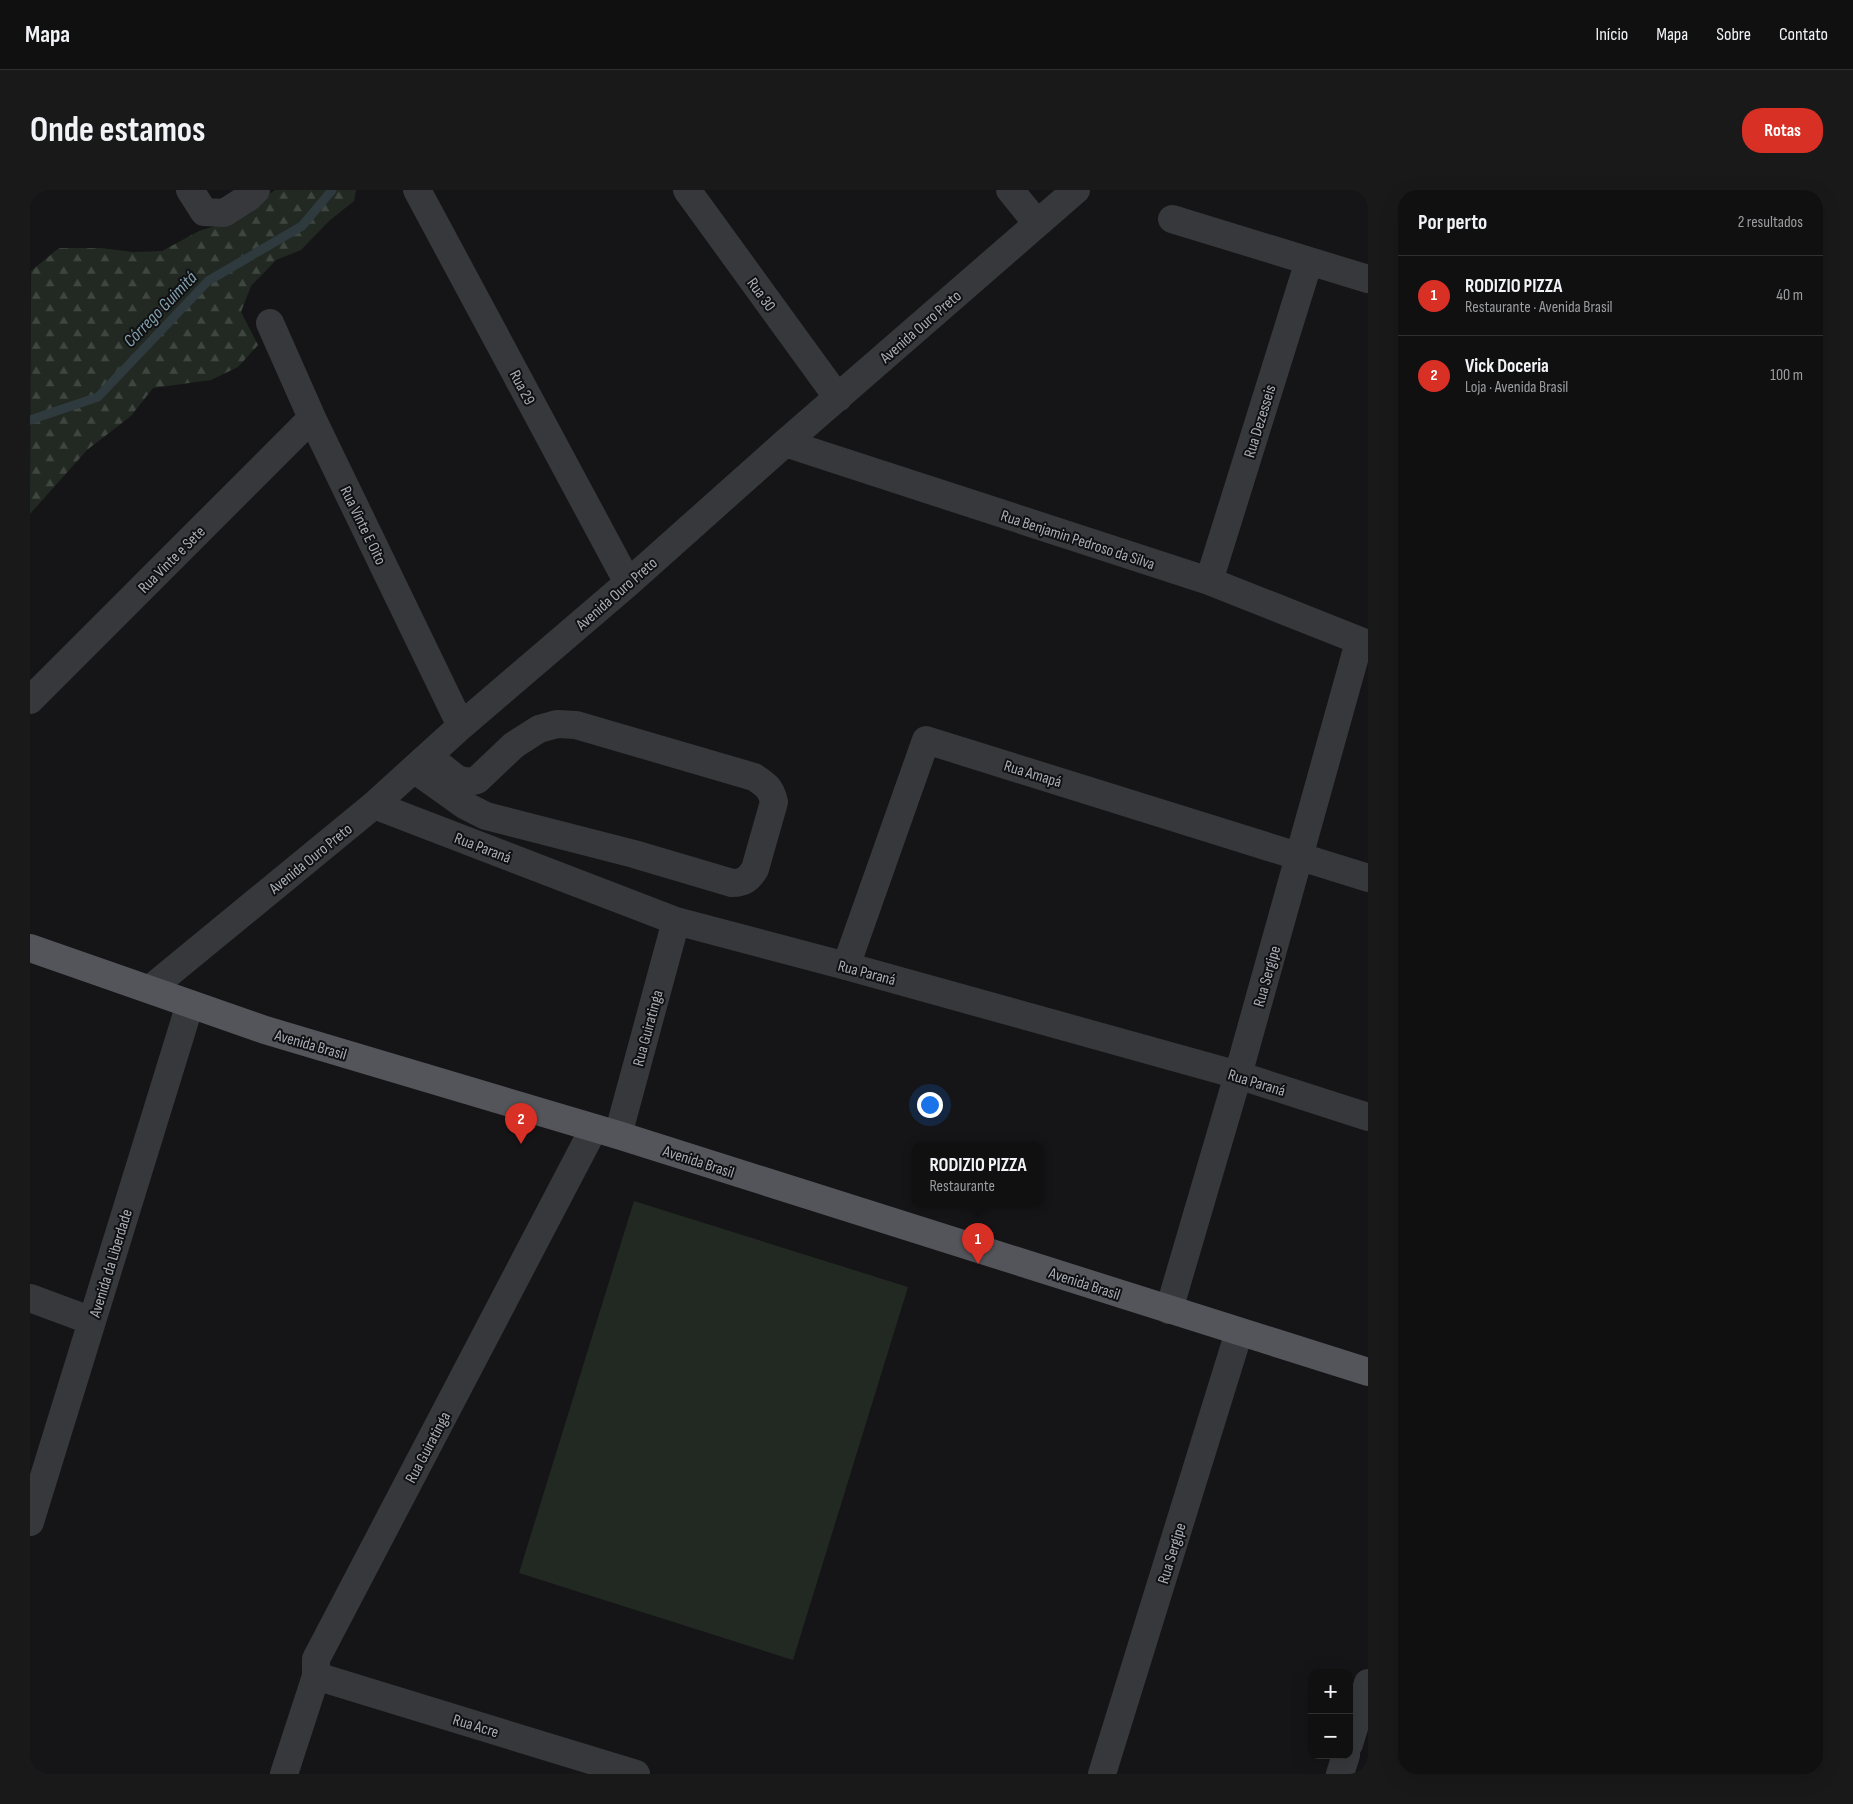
<!DOCTYPE html>
<html lang="pt">
<meta charset="utf-8">
<style>
body{margin:0;font-family:"Sofia Sans Condensed",sans-serif;background:#19191a;color:#f1f3f6}
.controls{position:absolute;right:15px;bottom:15px;display:grid;overflow:hidden;border-radius:10px;box-shadow:0 5px 20px #0002}
.controls button{width:45px;height:45px;display:grid;place-items:center;padding:0;border:0;border-bottom:1px solid #303031;background:#101011;color:#f1f3f6;font:25px sans-serif}
.you{position:absolute;left:899px;top:914px;width:18px;height:18px;margin:-12px;border:4px solid #fff;border-radius:50%;background:#1a73e8;box-shadow:0 0 0 8px #1a73e833}
.badge{display:grid;place-items:center;width:32px;height:32px;border-radius:50%;background:#d93025;color:#fff;font-size:16px;font-weight:700}
.pin{position:absolute;translate:-50% -41px;filter:drop-shadow(0 1px 2px #0008)}
.pin::after{content:'';position:absolute;top:26px;width:18px;height:15px;background:inherit;clip-path:polygon(0 0,100% 0,50% 100%)}
.popup{position:absolute;left:882px;top:952px;width:132px;height:65px;box-sizing:border-box;display:grid;place-content:center;border-radius:10px;background:#101011;filter:drop-shadow(0 1px 4px #0005);font-size:16px;white-space:nowrap;color:#9c9d9f}
.popup b{font-size:19px;color:#f1f3f6}
.popup::after{content:'';position:absolute;left:50%;top:100%;margin-left:-10px;border:10px solid transparent;border-top-color:#101011}
.list{margin:0;padding:0;list-style:none}
h2{display:flex;justify-content:space-between;align-items:center;height:65px;margin:0;padding:0 20px;font-size:21px}
h2 small{font-size:16px;font-weight:400;color:#9c9d9f}
.list li{display:grid;grid-template-columns:32px 1fr auto;gap:15px;align-items:center;box-sizing:border-box;height:80px;padding:0 20px;border-top:1px solid #303031}
.list b{display:block;font-size:19px;white-space:nowrap}
.list p{margin:0;font-size:16px;white-space:nowrap;color:#9c9d9f}
.list em{font-size:16px;font-style:normal;color:#9c9d9f}
.map{position:relative;flex:none;width:1338px;height:1584px;overflow:hidden;border-radius:20px}
header{display:flex;align-items:center;gap:30px;box-sizing:border-box;height:70px;padding:0 25px;background:#101011;border-bottom:1px solid #303031}
header strong{font-size:24px}
nav{display:flex;gap:28px;margin-inline-start:auto;font-size:18px}
.intro{display:flex;align-items:center;justify-content:space-between;box-sizing:border-box;height:120px;padding:0 30px}
h1{margin:0;font-size:35px}
.button{padding:12px 22px;border-radius:20px;background:#d93025;color:#fff;font-size:18px;font-weight:700}
main{display:flex;gap:30px;padding:0 30px}
aside{flex:1;background:#101011;border-radius:20px;box-shadow:0 5px 20px #0002}
.map>svg:first-child{display:block}
.forest{fill:url(#forest-firs)}
.green{fill:#222922}
.lines{fill:none;stroke-linecap:round;stroke-linejoin:round}
.stream{stroke:#2f3a3e;stroke-width:9}
.minor{stroke:#36383b;stroke-width:28}
.major{stroke:#53555a;stroke-width:28}
.labels{text-anchor:middle;stroke-width:4;stroke-linejoin:round;paint-order:stroke}
.street-label{font-size:16px;fill:#a8aeb6;stroke:#101012}
.water-label{font-size:18px;font-style:italic;fill:#82a0ae;stroke:#101012}
</style>
<header>
<strong>Mapa</strong>
<nav><a>Início</a><a>Mapa</a><a>Sobre</a><a>Contato</a></nav>
</header>
<div class="intro"><h1>Onde estamos</h1><a class="button">Rotas</a></div>
<main>
<div class="map">
<svg width="1338" height="1584" viewBox="0 0 1338 1584">
<defs>
<pattern id="forest-firs" width="22" height="20" patternUnits="userSpaceOnUse" patternTransform="scale(1.25)"><rect width="22" height="20" fill="#222922"/><path d="M5 1l3.5 6h-7zM16 11l3.5 6h-7z" fill="#3f4640"/></pattern>
</defs>
<rect width="100%" height="100%" fill="#151517"/>
<path class="forest" d="M245 0H326L324 11 299 31 271 60 246 70 221 96 211 122 228 155 208 177 181 190 123 198 101 226 57 260 0 324 1 81 29 58H71L103 62 132 61 169 41 201 31Z"/>
<path class="green" d="M604 1011 878 1097 763 1470 489 1383Z"/>
<g class="lines">
<path class="stream" d="M0 230 68 207 178 91 272 36 302 0"/>
<path class="minor" d="M160 0 174 22 194 23 219 7 226 0
M387 0 598 393
M657 0 808 208
M980 0 1007 33
M1142 29 1338 89
M240 133 282 228 431 536
M755 253 1179 391 1338 454
M1179 391 1279 71
M0 510 282 228
M384 579 436 616 456 626 604 664 702 693C714 693 719 689 725 679L744 612C741 598 736 595 724 587L546 535 527 534 509 539 484 555 447 590 438 592 427 589 398 566
M344 615 646 731 816 776 1208 885 1338 927
M816 776 896 550 1338 688
M120 799 344 615 431 536 598 393 755 253 1046 0
M588 945 646 731
M0 1108 62 1131
M1139 1120 1208 885 1329 452
M0 1332 160 814
M286 1486 606 1584
M1319 1554 1338 1493
M254 1584 286 1486V1469L564 938
M1072 1584 1209 1142
M1310 1584 1316 1565"/>
<path class="major" d="M0 758 235 840 588 945 1338 1182"/>
</g>
<g class="labels">
<g class="street-label">
<text transform="translate(732 104) rotate(54)" y="6">Rua 30</text>
<text transform="translate(890 136) rotate(-41)" y="6">Avenida Ouro Preto</text>
<text transform="translate(493 197) rotate(62)" y="6">Rua 29</text>
<text transform="translate(1229 231) rotate(-73)" y="6">Rua Dezesseis</text>
<text transform="translate(334 335) rotate(64)" y="6">Rua Vinte E Oito</text>
<text transform="translate(1048 349) rotate(18)" y="6">Rua Benjamin Pedroso da Silva</text>
<text transform="translate(141 369) rotate(-45)" y="6">Rua Vinte e Sete</text>
<text transform="translate(586 403) rotate(-41)" y="6">Avenida Ouro Preto</text>
<text transform="translate(1003 583) rotate(17)" y="6">Rua Amapá</text>
<text transform="translate(453 657) rotate(21)" y="6">Rua Paraná</text>
<text transform="translate(280 668) rotate(-39)" y="6">Avenida Ouro Preto</text>
<text transform="translate(837 782) rotate(15)" y="6">Rua Paraná</text>
<text transform="translate(1236 786) rotate(-74)" y="6">Rua Sergipe</text>
<text transform="translate(617 838) rotate(-75)" y="6">Rua Guiratinga</text>
<text transform="translate(281 854) rotate(16)" y="6">Avenida Brasil</text>
<text transform="translate(1227 892) rotate(17)" y="6">Rua Paraná</text>
<text transform="translate(669 971) rotate(18)" y="6">Avenida Brasil</text>
<text transform="translate(80 1073) rotate(-73)" y="6">Avenida da Liberdade</text>
<text transform="translate(1055 1093) rotate(18)" y="6">Avenida Brasil</text>
<text transform="translate(397 1257) rotate(-62)" y="6">Rua Guiratinga</text>
<text transform="translate(1141 1363) rotate(-73)" y="6">Rua Sergipe</text>
<text transform="translate(446 1535) rotate(17)" y="6">Rua Acre</text>
</g>
<g class="water-label">
<text transform="translate(130 119) rotate(-46)" y="6">Córrego Guimitá</text>
</g>
</g>
</svg>
<div class="controls">
<button>+</button>
<button>−</button>
</div>
<div class="you"></div>
<div class="pin badge" style="left:948px;top:1074px">1</div>
<div class="popup"><b>RODIZIO PIZZA</b>Restaurante</div>
<div class="pin badge" style="left:491px;top:954px">2</div>
</div>
<aside>
<h2>Por perto<small>2 resultados</small></h2>
<ul class="list">
<li><span class="badge">1</span><div><b>RODIZIO PIZZA</b><p>Restaurante · Avenida Brasil</p></div><em>40 m</em></li>
<li><span class="badge">2</span><div><b>Vick Doceria</b><p>Loja · Avenida Brasil</p></div><em>100 m</em></li>
</ul>
</aside>
</main>
